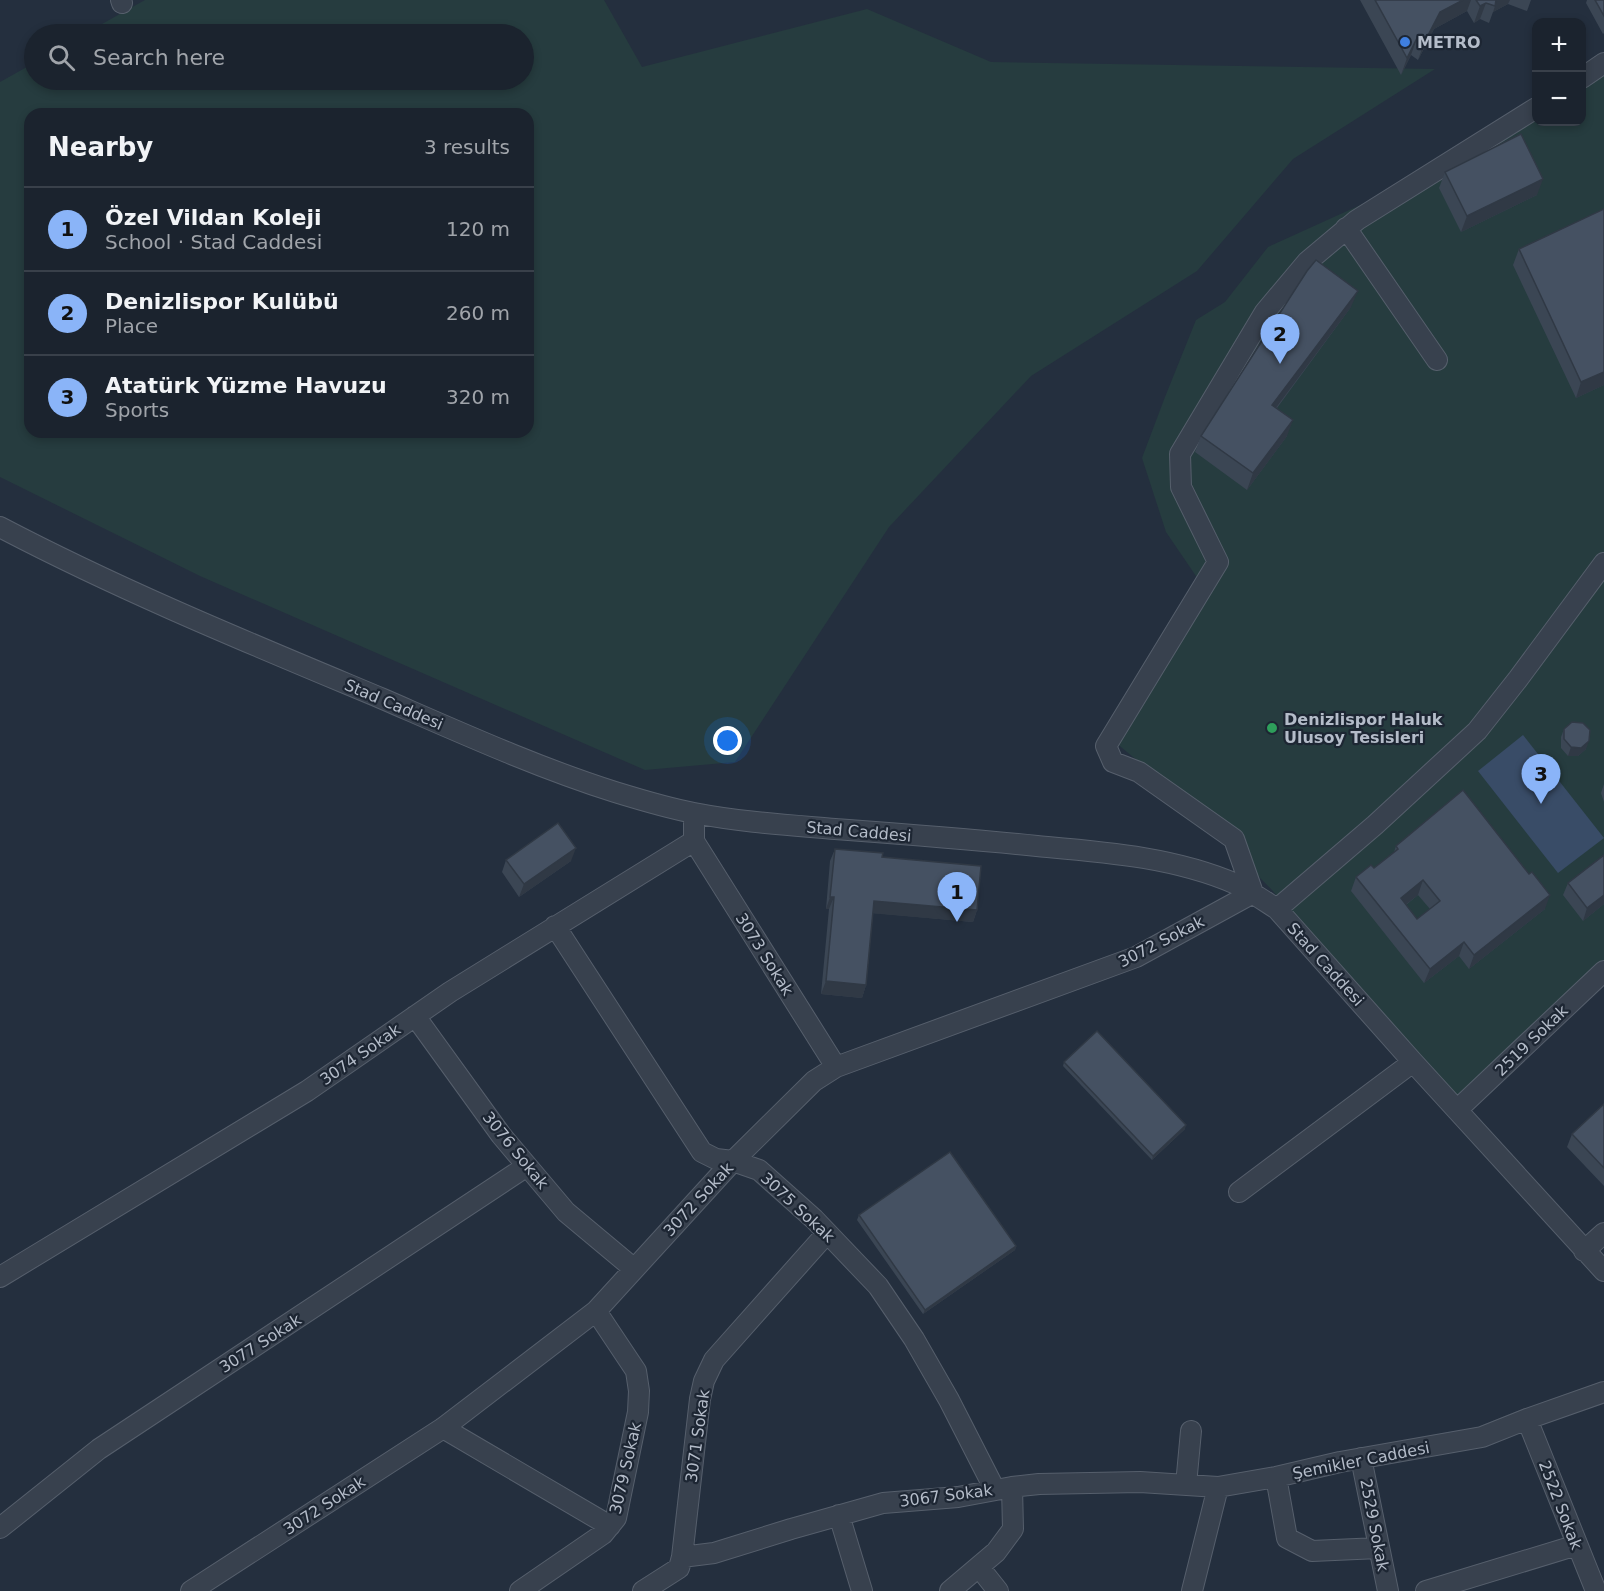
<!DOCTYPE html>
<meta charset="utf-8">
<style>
body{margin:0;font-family:"DejaVu Sans",sans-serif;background:#282f3a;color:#f1f3f6}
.controls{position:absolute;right:18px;top:18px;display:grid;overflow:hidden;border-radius:12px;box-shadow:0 3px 9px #0003}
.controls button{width:54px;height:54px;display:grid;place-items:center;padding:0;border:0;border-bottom:2px solid #39404a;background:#1b232e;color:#f1f3f6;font:30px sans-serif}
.you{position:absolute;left:728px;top:741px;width:21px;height:21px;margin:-15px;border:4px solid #fff;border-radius:50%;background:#1a73e8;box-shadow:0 0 0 9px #1a73e833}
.badge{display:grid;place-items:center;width:39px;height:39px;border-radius:50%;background:#8ab4f8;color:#111;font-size:20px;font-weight:700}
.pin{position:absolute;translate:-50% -50px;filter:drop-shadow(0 2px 3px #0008)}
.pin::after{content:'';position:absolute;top:32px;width:21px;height:18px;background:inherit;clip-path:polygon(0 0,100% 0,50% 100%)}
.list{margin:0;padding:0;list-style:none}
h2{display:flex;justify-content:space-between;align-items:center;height:78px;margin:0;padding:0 24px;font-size:26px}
h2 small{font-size:20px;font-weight:400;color:#a0a4aa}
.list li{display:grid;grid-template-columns:39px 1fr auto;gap:18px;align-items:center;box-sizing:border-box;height:84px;padding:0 24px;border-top:2px solid #39404a}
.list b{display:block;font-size:22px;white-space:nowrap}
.list p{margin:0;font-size:20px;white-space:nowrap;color:#a0a4aa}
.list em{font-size:20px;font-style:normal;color:#a0a4aa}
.icon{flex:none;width:33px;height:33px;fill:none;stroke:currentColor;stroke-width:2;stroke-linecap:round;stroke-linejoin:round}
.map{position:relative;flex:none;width:1604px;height:1591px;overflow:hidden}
.search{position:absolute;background:#1b232e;box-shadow:0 3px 9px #0003;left:24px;top:24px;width:510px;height:66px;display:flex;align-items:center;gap:15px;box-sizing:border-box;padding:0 21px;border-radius:33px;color:#a0a4aa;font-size:22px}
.panel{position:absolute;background:#1b232e;box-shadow:0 3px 9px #0003;left:24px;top:108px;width:510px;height:330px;border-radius:18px}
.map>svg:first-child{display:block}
.green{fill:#263c3f;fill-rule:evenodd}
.water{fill:#394c67}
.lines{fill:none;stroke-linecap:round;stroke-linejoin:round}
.minor-casing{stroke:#565f6c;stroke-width:22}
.minor{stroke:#38414e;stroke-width:20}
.wall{fill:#3b4654;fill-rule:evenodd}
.shaded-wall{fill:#303945}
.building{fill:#455162;stroke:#303945;stroke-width:1.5;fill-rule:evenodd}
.shop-dot{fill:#3f7fe0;stroke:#1d2633;stroke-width:2}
.leisure-dot{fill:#2e9e5b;stroke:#1d2633;stroke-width:2}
.labels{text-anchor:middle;stroke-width:4.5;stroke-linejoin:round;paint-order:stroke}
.poi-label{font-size:16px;font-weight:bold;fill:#b4bcc9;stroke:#1d2633;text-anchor:start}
.street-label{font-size:16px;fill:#b4bcc9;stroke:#1d2633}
</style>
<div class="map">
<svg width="1604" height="1591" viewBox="0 0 1604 1591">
<rect width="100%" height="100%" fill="#242f3e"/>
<path class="green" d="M145 0H604L642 67 867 9 991 62 1435 69 1293 159 1197 271 1031 376 889 527 735 762 645 770 200 576 0 477V82L34 63V80H524V34H84ZM30 114H528V432H30Z
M1604 54V969L1457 1110 1413 1062 1272 890 1173 790 1104 733 1198 579 1166 532 1142 458 1165 397 1196 320 1225 302 1268 247 1378 197 1536 96V122H1582V68Z"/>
<path class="water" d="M1523 735 1604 838 1558 873 1478 771Z"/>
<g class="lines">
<defs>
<path id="minor" d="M121 0 122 3
M1582 78 1604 63
M1346 228 1437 360
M0 527C124 592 254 645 383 699 459 732 536 767 615 792 641 800 667 808 694 813 740 822 788 825 835 829 902 834 970 839 1037 846 1104 852 1174 857 1236 884 1250 891 1263 900 1277 909L1413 1062 1604 1271
M694 841 836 1067
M1277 909 1375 825 1477 731 1518 679 1604 563
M555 926 702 1152 716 1159 733 1161 759 1170 814 1219 878 1286 914 1339 949 1400 995 1490
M415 1016 501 1135 566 1212 633 1268
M1457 1110 1604 971
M1239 1192 1413 1062
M1584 1251 1604 1233
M0 1277 307 1091 450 992 694 841V813
M1527 1419 1596 1591
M443 1428 610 1526
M1361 1458 1388 1591
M1276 1477 1287 1538 1312 1551 1379 1548
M1186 1485 1191 1431
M839 1515 862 1591
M0 1528 99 1449 527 1166
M682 1557 714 1553 791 1529 883 1503 958 1497 1012 1487 1039 1484 1140 1482 1218 1487
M979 1567 998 1591
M191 1591 443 1428 596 1311 733 1161 814 1081 836 1067 1136 957 1253 893 1234 839 1139 772 1113 762 1106 746 1218 562 1181 487 1180 454 1265 312 1307 262 1357 220 1536 108
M520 1591 603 1534 616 1518 638 1412 639 1391 636 1371 596 1311
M643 1591 679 1568 682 1557 700 1399 704 1381 714 1360 827 1233
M950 1591 996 1552 1013 1529 1012 1487
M1192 1591 1218 1487 1276 1477 1340 1462 1482 1437 1527 1419 1604 1392
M1426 1591 1577 1545"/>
</defs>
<use href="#minor" class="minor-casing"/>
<use href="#minor" class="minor"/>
</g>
<path class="wall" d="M1360 0H1531L1527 11 1508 4 1493 12 1489 23 1480 19 1474 23 1467 11 1434 29 1418 60 1411 55 1401 75Z
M1587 0H1604V33L1603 34 1586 3Z
M1445 172 1537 195 1461 232 1439 188Z
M1519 249 1604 385 1576 398 1513 265Z
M1351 307 1277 408 1287 436 1247 490 1195 452 1201 436Z
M1564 729 1586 749 1578 756H1568L1561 748V737Z
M1604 784V802L1601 793Z
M1396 846 1545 909 1469 969 1459 956 1424 983 1351 891 1356 877 1374 868 1394 852ZM1418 895 1430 909 1417 919 1406 905Z
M835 849 882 857 977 910 973 922 873 913 866 985 862 998 821 994 829 909H826L830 861Z
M506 860 571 861 519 897 502 872Z
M1568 883 1604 904 1583 921 1563 895Z
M1064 1062 1185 1129 1152 1160 1063 1066Z
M1604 1104V1186L1567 1147 1572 1134Z
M859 1215 1016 1246 1015 1250 923 1314 857 1220Z"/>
<path class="shaded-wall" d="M1463 0H1471L1467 11 1434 29 1418 60 1424 43 1440 12Z
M1496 0H1510L1508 4 1493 12 1495 6Z
M1486 3 1480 19 1474 23 1480 6Z
M1417 38 1411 55 1401 75 1407 58Z
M1543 179 1537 195 1461 232 1467 216Z
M1358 291 1351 307 1266 421 1272 405Z
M1604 372V385L1576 398 1581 382Z
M1293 420 1287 436 1247 490 1253 473Z
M1589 741 1586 749 1578 756H1568L1571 747Z
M576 848 571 861 519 897 524 884Z
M1423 880 1418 895 1395 913 1401 898Z
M1550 895 1545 909 1469 969 1474 955Z
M1604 895V904L1583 921 1587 908Z
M830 897H834L829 909H826Z
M874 901 977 910 973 922 869 913Z
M1464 942 1459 956 1424 983 1430 969Z
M826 981 866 985 862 998 821 994Z
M1186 1125 1185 1129 1152 1160 1153 1156Z
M1016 1246 1015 1250 923 1314 925 1310Z"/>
<path class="building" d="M1375 0H1463L1440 12 1424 43 1417 38 1407 58Z
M1476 0H1496L1495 6 1486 3 1480 6Z
M1595 0H1604V16Z
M1521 134 1543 179 1467 216 1445 172Z
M1604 209V372L1581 382 1519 249Z
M1316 260 1358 291 1272 405 1293 420 1253 473 1201 436 1307 271Z
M1572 722 1583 723 1590 730 1589 741 1581 748 1571 747 1564 739V729Z
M1463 790 1529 874 1532 872 1550 895 1474 955 1464 942 1430 969 1356 877 1371 865 1374 868 1398 849 1396 846ZM1423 880 1440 901 1417 919 1401 898Z
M558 823 576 848 524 884 506 860Z
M835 849 883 853 882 857 981 866 977 910 874 901 866 985 826 981 834 897H830Z
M1604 855V895L1587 908 1568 883Z
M1097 1031 1186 1125 1153 1156 1064 1062Z
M1604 1104V1168L1572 1134Z
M950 1152 1016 1246 925 1310 859 1215Z"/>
<circle class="shop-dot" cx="1405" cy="42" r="6"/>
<circle class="leisure-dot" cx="1272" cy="728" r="6"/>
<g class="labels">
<g class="poi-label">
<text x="1417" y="48">METRO</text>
<text x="1284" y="725">Denizlispor Haluk<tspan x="1284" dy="18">Ulusoy Tesisleri</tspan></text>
</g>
<g class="street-label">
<text transform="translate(394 704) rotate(23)" y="6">Stad Caddesi</text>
<text transform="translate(859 831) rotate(5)" y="6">Stad Caddesi</text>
<text transform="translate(1161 941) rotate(-27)" y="6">3072 Sokak</text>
<text transform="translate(765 954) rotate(58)" y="6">3073 Sokak</text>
<text transform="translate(1326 964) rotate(48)" y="6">Stad Caddesi</text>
<text transform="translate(1531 1040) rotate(-44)" y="6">2519 Sokak</text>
<text transform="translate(360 1054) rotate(-35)" y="6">3074 Sokak</text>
<text transform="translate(516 1150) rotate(51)" y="6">3076 Sokak</text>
<text transform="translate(698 1199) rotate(-47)" y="6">3072 Sokak</text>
<text transform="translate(798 1207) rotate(43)" y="6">3075 Sokak</text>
<text transform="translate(260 1343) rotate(-33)" y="6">3077 Sokak</text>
<text transform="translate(697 1436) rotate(-82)" y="6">3071 Sokak</text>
<text transform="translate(1361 1460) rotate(-11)" y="6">Şemikler Caddesi</text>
<text transform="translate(625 1468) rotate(-77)" y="6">3079 Sokak</text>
<text transform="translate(946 1495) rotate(-7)" y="6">3067 Sokak</text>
<text transform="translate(324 1505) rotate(-33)" y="6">3072 Sokak</text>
<text transform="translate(1561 1505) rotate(69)" y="6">2522 Sokak</text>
<text transform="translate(1375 1525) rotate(79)" y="6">2529 Sokak</text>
</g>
</g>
</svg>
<div class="controls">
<button>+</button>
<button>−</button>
</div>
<div class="you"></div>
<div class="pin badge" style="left:957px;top:922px">1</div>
<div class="pin badge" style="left:1280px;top:364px">2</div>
<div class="pin badge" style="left:1541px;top:804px">3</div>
<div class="search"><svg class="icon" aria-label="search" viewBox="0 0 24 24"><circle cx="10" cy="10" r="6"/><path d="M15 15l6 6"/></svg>Search here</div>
<section class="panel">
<h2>Nearby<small>3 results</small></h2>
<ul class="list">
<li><span class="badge">1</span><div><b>Özel Vildan Koleji</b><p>School · Stad Caddesi</p></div><em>120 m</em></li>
<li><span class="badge">2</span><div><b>Denizlispor Kulübü</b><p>Place</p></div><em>260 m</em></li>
<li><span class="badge">3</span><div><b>Atatürk Yüzme Havuzu</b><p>Sports</p></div><em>320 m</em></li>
</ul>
</section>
</div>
